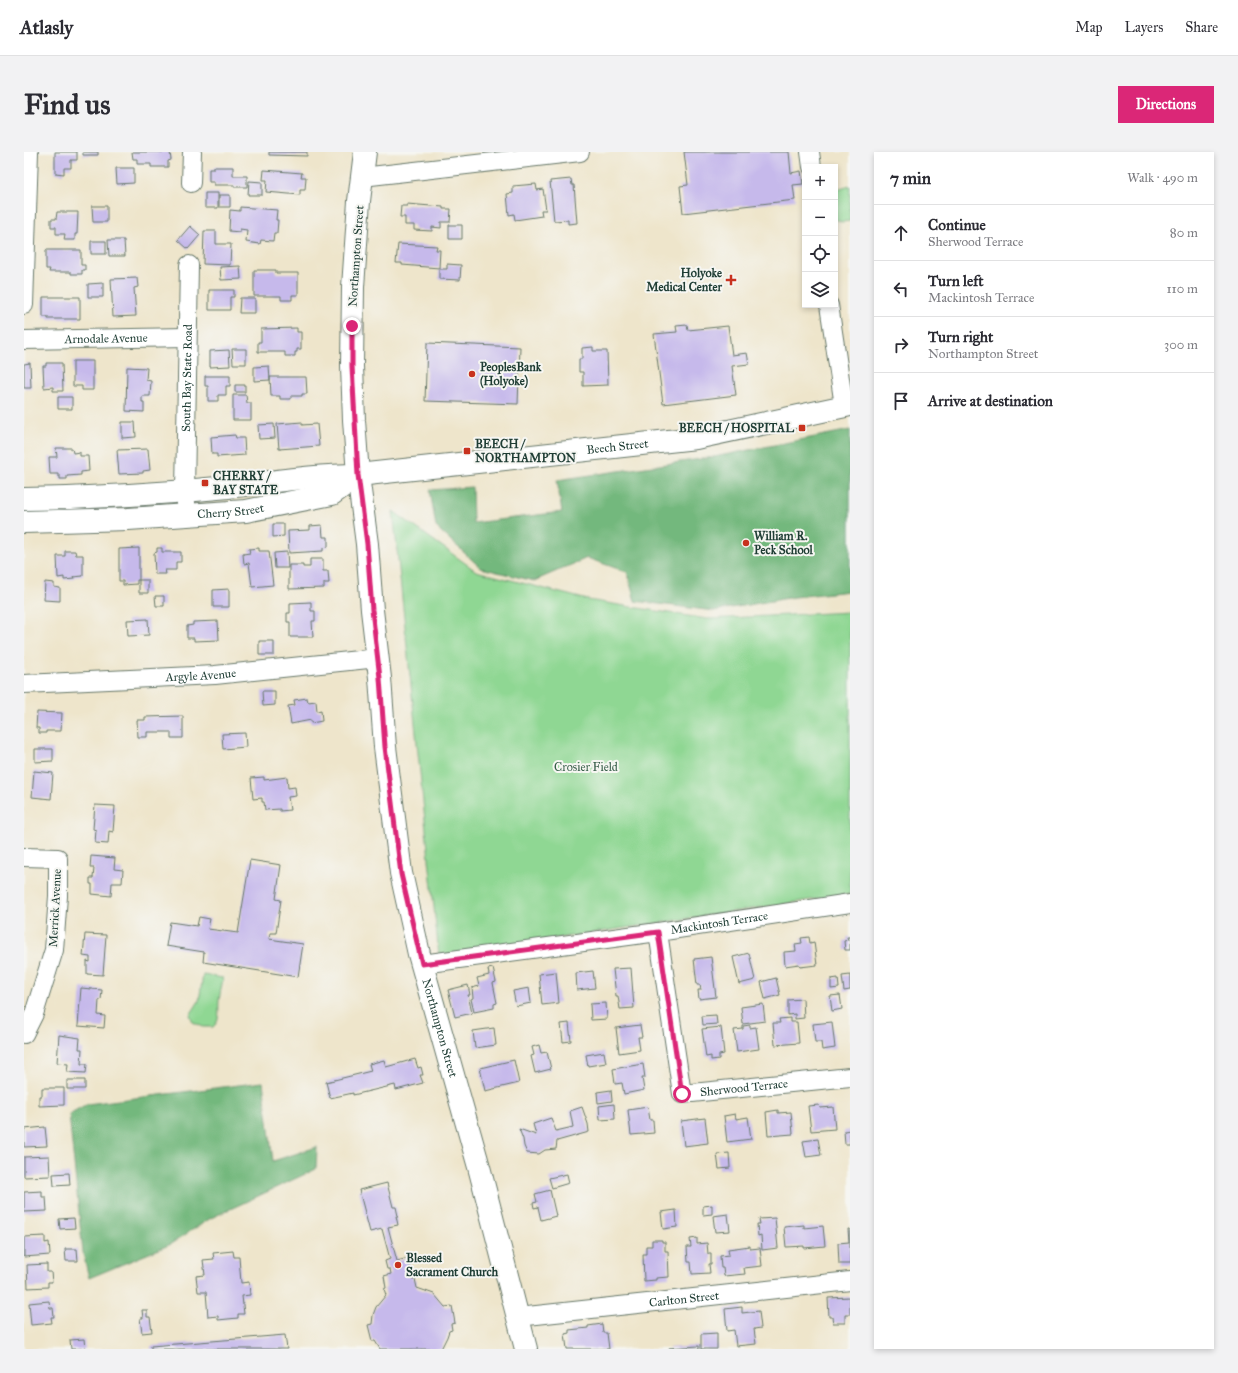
<!DOCTYPE html>
<meta charset="utf-8">
<style>
body{margin:0;font-family:"IM FELL Great Primer",serif;background:#f2f2f3;color:#2b2b33}
.controls{position:absolute;right:12px;top:12px;display:grid;overflow:hidden;border-radius:0px;box-shadow:0 2px 6px #0003}
.controls button{width:36px;height:36px;display:grid;place-items:center;padding:0;border:0;border-bottom:1px solid #e1e1e2;background:#fff;color:#2b2b33;font:20px sans-serif}
.stop{position:absolute;width:12px;height:12px;margin:-9px;border:3px solid #db2777;border-radius:50%;background:#fff}
.stop.end{background:#db2777;border-color:#fff;box-shadow:0 1px 4px #0008}
.list{margin:0;padding:0;list-style:none}
h2{display:flex;justify-content:space-between;align-items:center;height:52px;margin:0;padding:0 16px;font-size:17px}
h2 small{font-size:13px;font-weight:400;color:#7c7c81}
.list li{display:grid;grid-template-columns:26px 1fr auto;gap:12px;align-items:center;box-sizing:border-box;height:56px;padding:0 16px;border-top:1px solid #e1e1e2}
.list b{display:block;font-size:15px;white-space:nowrap}
.list p{margin:0;font-size:13px;white-space:nowrap;color:#7c7c81}
.list em{font-size:13px;font-style:normal;color:#7c7c81}
.icon{flex:none;width:22px;height:22px;fill:none;stroke:currentColor;stroke-width:2;stroke-linecap:round;stroke-linejoin:round}
.map{position:relative;flex:none;width:826px;height:1197px;overflow:hidden;border-radius:0px}
header{display:flex;align-items:center;gap:24px;box-sizing:border-box;height:56px;padding:0 20px;background:#fff;border-bottom:1px solid #e1e1e2}
header strong{font-size:19px}
nav{display:flex;gap:22px;margin-inline-start:auto;font-size:14px}
.intro{display:flex;align-items:center;justify-content:space-between;box-sizing:border-box;height:96px;padding:0 24px}
h1{margin:0;font-size:28px}
.button{padding:10px 18px;border-radius:0px;background:#db2777;color:#fff;font-size:14px;font-weight:700}
main{display:flex;gap:24px;padding:0 24px}
aside{flex:1;background:#fff;border-radius:0px;box-shadow:0 2px 6px #0003}
.map>svg:first-child{display:block}
.green{fill:#8fd793;stroke:#578a64}
.forest{fill:#73b87d;stroke:#497a58}
.building{fill:#c6b9eb}
.lines{fill:none;stroke-linecap:round;stroke-linejoin:round}
.minor-casing{stroke:#677869;stroke-width:20}
.primary-casing{stroke:#677869;stroke-width:24}
.minor{stroke:#fff;stroke-width:18}
.primary{stroke:#fff;stroke-width:22}
.route{stroke:#db2777;stroke-width:5}
.poi-dot{fill:#c8321e;stroke:#f6f6f2;stroke-width:1.5}
.labels{text-anchor:middle;stroke-width:4;stroke-linejoin:round;paint-order:stroke}
.street-label{font-size:12px;fill:#1f3d34;stroke:#f6f6f2}
.poi-label{font-size:12px;font-weight:bold;fill:#1f3d34;stroke:#f6f6f2;text-anchor:start}
.park-label{font-size:12px;fill:#355c47;stroke:#f6f6f2}
</style>
<header>
<strong>Atlasly</strong>
<nav><a>Map</a><a>Layers</a><a>Share</a></nav>
</header>
<div class="intro"><h1>Find us</h1><a class="button">Directions</a></div>
<main>
<div class="map">
<svg width="826" height="1197" viewBox="0 0 826 1197">
<rect width="100%" height="100%" fill="#f6f6f2"/>
<filter id="ink" filterUnits="userSpaceOnUse"><feTurbulence type="fractalNoise" baseFrequency=".025" numOctaves="2"/><feDisplacementMap in="SourceGraphic" scale="8" xChannelSelector="R" yChannelSelector="G"/><feConvolveMatrix kernelMatrix="1 2 1 2 8 2 1 2 1" color-interpolation-filters="sRGB"/></filter>
<filter id="wash" filterUnits="userSpaceOnUse"><feTurbulence type="fractalNoise" baseFrequency=".012" numOctaves="4" result="noise"/><feDisplacementMap in="SourceGraphic" scale="16" xChannelSelector="R" yChannelSelector="G"/><feGaussianBlur stdDeviation="0.9" result="paint"/><feColorMatrix in="noise" values="0 0 0 0 0 0 0 0 0 0 0 0 0 0 0 0 0 1.4 0 .05"/><feComposite in="paint" operator="in"/></filter>
<g filter="url(#wash)">
<rect width="100%" height="100%" fill="#eee5cb"/>
<path class="green" d="M826 34V69L818 70 811 67V38Z
M369 359 452 419 564 448 683 467 826 460V742L415 804Z
M179 823 199 826C198 833 196 841 195 848 194 857 197 869 189 875H179L169 870 166 863 175 849Z"/>
<path class="forest" d="M826 278V439L770 445 690 459 611 449 603 420 563 406 510 429 457 416 412 375 406 338 448 335 449 371 538 360 533 328 690 305Z
M239 930 249 1009 293 995 292 1017 187 1066 145 1093 65 1126 59 1101 45 962 63 952Z"/>
<g id="blocks">
<path class="building" d="M31 0H53V8H47V16H40V22L31 21Z
M59 0H74V3H59Z
M108 0H146L147 8 144 9V15H127V12H113V7H109Z
M245 0H283V4L245 3Z
M660 0H765L767 21 777 19 779 32 769 33 771 48 659 61 656 34 664 33Z
M190 15H209V24H223V35H210V33H190V30H185V17H190Z
M92 16H110V31L93 32Z
M240 18 278 21 277 25H282L281 38H276V43L242 40 243 28H239Z
M547 27 548 33H550L553 71 544 72V68L530 69 526 29Z
M225 29 238 30V43H224Z
M512 32 513 38 519 37 522 58H517L518 64 491 68 490 62 485 63 483 42 489 41V34Z
M181 41H194V56H181Z
M195 43H206V55H195Z
M383 52 419 55V57H427L426 70H417V76L408 75V79L390 78V73H381V65H376L377 54H383Z
M68 54H83V70H69Z
M216 55 253 58 252 68H254L253 81H250L249 89 237 88 236 92 222 90 223 78 216 77V80L205 79 206 58 216 59Z
M33 60H54L53 82H51V88H40L41 82H32V75H27V67H32Z
M425 73H438V87H425Z
M166 74 176 83 164 97 154 88Z
M180 79H192V92H207L206 113 179 112Z
M84 88H100L101 104H85Z
M67 89H82V102H67Z
M374 92 413 94 412 98H416L415 116 378 113V111H372Z
M22 98H57V113H61V118H58V122H47V120H25L26 117H22Z
M423 112 437 113 436 128 415 127V117H423Z
M216 114 217 127 197 128 196 115Z
M230 118H252V121H274V143H268V148H257V144H230Z
M113 126 114 135 110 136 112 164 89 165 87 127Z
M79 131V145H64V132Z
M185 138H210V145H206V158H185Z
M19 145H56V167H24V165H19Z
M216 146H231V161H215Z
M663 173 664 178 704 174 708 203 723 201 725 212 708 214 712 243 639 252 630 182 653 180 652 174Z
M273 176V180H277V197H273V200H271V204H261V200H234V190H237V177Z
M403 191 496 195 494 252 401 249Z
M569 195V199H583L584 233 559 234V220H555V207H558V196Z
M208 197H222V212H209Z
M205 198 206 214 186 215V199Z
M49 209H69V238H58V234H49Z
M6 211 7 236H0V212Z
M22 211H38L39 239H29V235L20 236 19 214H22Z
M245 214 246 228 230 229V215Z
M103 215 123 216 122 228 127 229 126 244H118V250H120V260L102 259Z
M181 224H206V234H202V243H194V249H184V234H181Z
M246 225H282L283 242H278V244H267V247H256V244H247Z
M211 233H221V240H211Z
M209 243H222L223 251H227V268H209Z
M34 245H48V257H34Z
M98 270H111L112 285 98 286Z
M278 270V273L293 272 295 294 255 297 253 272Z
M250 272 251 286 235 287 234 273Z
M211 283 212 286H220L221 303 193 305V302H188L187 285Z
M32 296H48L49 301 56 300V304H64L65 319 57 320V323L43 324V327H36V324H34V322H26L25 305H33Z
M124 297 126 318 119 319V321L95 322 93 298Z
M249 372H260V384L249 385Z
M298 373 299 385H304V395L299 396V399L265 401 264 379 286 378V374Z
M115 396V428H124V441H115V428H113V432L99 433V429H95V397Z
M133 396H138V400H157V410H152V418H141L142 422H131L130 401 133 400Z
M235 396V399H245L249 433 228 435 225 411 220 412 219 402 226 401 225 397Z
M41 399H51L52 403H59V424L49 425 50 427 40 428V425L34 426 33 404H41Z
M263 400 264 416H251L250 401Z
M286 407H299V419H304L305 431H300V436L265 437V413H279V415H286Z
M21 430 30 431V435L36 436V449L20 448Z
M205 437V455H189V438Z
M131 444H140V454H132Z
M287 450V459H291V469H288L289 485H266V470H263V461H266V451Z
M124 467 125 483 104 484 103 468Z
M194 469 195 488 170 489V486H163V474L169 473V470Z
M235 489H250V503H235Z
M238 539H251V553L239 554Z
M283 546 284 550 292 549 293 559 297 558 298 569 287 571V568L267 572 264 554 271 553 270 548Z
M13 560 38 561 37 579H22V581H15V576H12Z
M159 564V586H147V580H123V585H114L113 568H121V565Z
M221 581 222 595 199 597 198 582Z
M11 597H29V609L11 610Z
M10 619 29 621 27 647 8 645Z
M240 625V628L263 625 264 636 271 635 272 644 264 645 266 658 256 659V657L241 658 240 650H238V646L229 647 227 626Z
M71 653 91 654 89 680 85 679 84 692 71 691 72 678 69 677Z
M67 704 91 706 90 717 99 718 98 731H88L87 744 68 742V732H66V726H69L70 716H66Z
M226 708 257 713 252 747 257 748 252 781H246L245 787 279 792 274 825 179 810 180 800 142 794 146 770 173 774 175 765 186 767 184 777 214 781Z
M61 782 82 783 79 823 63 822V809L66 810V805L59 804Z
M785 785 786 791 790 790 793 813 776 815 775 812 761 814 760 800 772 799 771 792 778 791 777 786Z
M823 785H826V798H821L820 789 824 788Z
M725 801 731 828 715 832 709 805Z
M687 805 692 845 675 847 674 838H677L676 833H673L670 807Z
M469 816 472 830 469 831 473 851 470 852V856L450 860 447 847 449 846 448 836 455 834 453 826 465 823 464 817Z
M607 816 610 856 596 857 594 844H592L589 817Z
M569 819 571 836 553 838 552 821Z
M532 820 535 851 518 853 515 822Z
M826 823V838L820 839 818 824Z
M752 826 756 843 741 847 737 830Z
M814 826 815 836 807 837V827Z
M444 833 446 843H444L448 861 431 865 424 838Z
M57 836 78 838 77 848H75L74 863 81 864 80 876 54 874Z
M505 836 507 851 492 854 489 839Z
M816 843 818 857 808 859 806 844Z
M779 847 780 866 771 867V862L764 863V848Z
M582 851 583 867 567 868 566 852Z
M739 852 741 869 719 872 717 855Z
M692 863 693 872 679 873 678 864Z
M766 866V870H773L775 891 751 893 749 871H756L755 867Z
M808 870 811 896 798 898 797 890H791L789 872Z
M545 871 547 889 539 890 537 872Z
M616 873 618 885H614L616 898 595 901 592 876Z
M726 873V876L732 875 735 897 713 900 710 878 719 877V874Z
M697 875 700 902 695 903V907L687 908V904L682 905 678 877Z
M470 876 472 893 451 896 449 879Z
M35 883 56 886 55 897H58L57 912H63L62 921 43 920 44 912 33 911Z
M515 893 517 901 523 900 527 917 511 921 507 904 510 903 508 895Z
M580 900 582 911 564 914 562 903Z
M391 907 394 916 397 915 399 923H396L399 931 372 938 371 933 329 943V941L306 946 302 930 347 919 345 912 360 908 362 915Z
M490 908 495 931 461 939 456 916Z
M619 912 621 926H618L620 938 600 942 598 931 591 932 589 917Z
M43 928H61V937H43Z
M18 936H40V953L15 954V944H18Z
M587 938 588 949 574 951 573 940Z
M590 952 591 967 576 968 575 954Z
M795 953 796 956 809 955 811 977 787 979 784 954Z
M558 955 564 972 565 980 533 989 532 997 521 998 515 1002 503 1001 500 994 499 987 495 977 512 983 509 972 527 966 532 979 549 975 546 959Z
M624 955 626 968H629L630 981 607 983 604 958Z
M754 958V961L767 960 769 982 744 984 742 960Z
M711 962 712 967 724 965 727 987 703 990 700 964Z
M681 966 684 991 660 994 657 969Z
M21 975 23 994 0 995V977Z
M826 978V992H821L820 979Z
M794 987 797 1003 782 1005 779 989Z
M705 1001 706 1016 695 1017 693 1002Z
M25 1004 26 1024 0 1025V1005Z
M45 1021 46 1033 30 1034 29 1022Z
M543 1022 545 1031 528 1036 525 1026Z
M363 1031 369 1055H372L374 1064H372L374 1073 364 1075 373 1109 384 1106 389 1128 391 1127 393 1136 410 1142 421 1155 428 1154 431 1171 427 1172 428 1178 425 1179 423 1185 417 1197H356L351 1189H348L344 1173 348 1172 349 1163 352 1155 362 1143 360 1137 362 1136 360 1124 367 1122 366 1117H363L361 1109 366 1107 358 1077 346 1080 335 1038Z
M526 1038 532 1064 517 1068 514 1055 510 1056 509 1051 513 1050 511 1042Z
M18 1039V1045H22L23 1059 0 1060V1040Z
M688 1053V1062L679 1063V1054Z
M652 1058 653 1075 639 1077 637 1060Z
M704 1062 706 1079 691 1080 689 1064Z
M50 1066 51 1076 36 1077 35 1067Z
M751 1066 754 1096 738 1098 737 1083 734 1084 733 1072H736L735 1067Z
M780 1073V1076L799 1074 801 1094 780 1096V1094L762 1095 760 1075Z
M824 1077H826V1112H815L814 1091 825 1090Z
M21 1084V1091L25 1090 26 1103 0 1105V1085Z
M673 1086V1092L683 1091 684 1102H687V1112H685L686 1121 668 1122 667 1110H664L663 1095H667L666 1087Z
M628 1088H638V1090H641V1099H644L645 1125 632 1126V1128L620 1129 619 1102H622V1094H628Z
M726 1094V1097L736 1096 738 1114 720 1116 721 1122 700 1124 699 1116H697L696 1104 705 1103 704 1097Z
M41 1097H53L54 1109H42Z
M209 1099 210 1105H215L217 1131 225 1130 226 1143 218 1144 220 1162H214V1166L194 1168V1164L184 1165 182 1140H174L172 1124 181 1123 179 1108 190 1107 189 1101Z
M23 1112V1120H27L28 1130H24V1135L4 1136 3 1113Z
M826 1145V1162H821V1171H809L808 1165H805L804 1146Z
M25 1149 26 1156H29L30 1165H27L28 1171 7 1173 5 1151Z
M718 1155V1161L735 1159 737 1176 730 1177 732 1192 712 1194 710 1178 703 1179 701 1157Z
M118 1158H123V1165H126L128 1180 118 1181 116 1166H119Z
M578 1172 579 1181H583L585 1197H543L541 1182 545 1181V1178L564 1176V1174Z
M693 1181V1197H677V1182Z
M261 1183 263 1197H127V1194Z
M60 1187 61 1197H47L46 1188Z
M675 1194V1197H645V1196Z"/>
</g>
</g>
<g filter="url(#ink)">
<use href="#blocks" fill-opacity="0" stroke="#677869" stroke-width="1"/>
<g class="lines">
<defs>
<g id="minor">
<path d="M786 0 788 15"/>
<path d="M338 25 556 0"/>
<path d="M167 31 168 0"/>
<path d="M0 153 5 0"/>
<path d="M805 153 820 254"/>
<path id="s1" d="M0 188 163 185"/>
<path id="s2" d="M163 363 161 339 165 113"/>
<path id="s3" d="M0 532 191 523 354 506"/>
<path d="M0 705 34 706V744L30 798 10 862 0 882"/>
<path id="s4" d="M634 780 658 942 826 925"/>
<path id="s5" d="M398 812 634 780 826 751"/>
<path id="s6" d="M494 1165 826 1129"/>
</g>
<g id="primary">
<path id="s7" d="M341 0 335 49 329 135 328 214 330 268 334 323 343 392 348 458 356 526 361 595 377 721 395 802 455 1015 502 1197"/>
<path id="s8" d="M0 347C68 346 136 342 204 335 247 330 290 323 334 323L672 286 826 253"/>
<path id="s9" d="M0 370 104 367 222 359 308 342 334 323"/>
</g>
</defs>
<use href="#minor" class="minor-casing"/>
<use href="#primary" class="primary-casing"/>
<use href="#minor" class="minor"/>
<use href="#primary" class="primary"/>
</g>
</g>
<g class="lines" filter="url(#ink)">
<path class="route" d="M328 174V214L334 323 343 392 348 458 356 526 361 595 377 722 398 812 634 780 658 942"/>
</g>
<g class="poi-dot">
<path d="M705 122h4v4h4v4h-4v4h-4v-4h-4v-4h4z"/>
<circle cx="448" cy="222" r="4"/>
<rect x="774" y="272" width="8" height="8" rx="2"/>
<rect x="439" y="295" width="8" height="8" rx="2"/>
<rect x="177" y="327" width="8" height="8" rx="2"/>
<circle cx="722" cy="391" r="4"/>
<circle cx="374" cy="1113" r="4"/>
</g>
<g class="labels">
<g class="street-label">
<text transform="translate(332 104) rotate(-86)" y="4">Northampton Street</text>
<text dy="4" stroke="none"><textPath href="#s1" startOffset="82">Arnodale Avenue</textPath></text>
<text dy="4" stroke="none"><textPath href="#s2" startOffset="137">South Bay State Road</textPath></text>
<text dy="4" stroke="none"><textPath href="#s8" startOffset="596">Beech Street</textPath></text>
<text dy="4" stroke="none"><textPath href="#s9" startOffset="207">Cherry Street</textPath></text>
<text dy="4" stroke="none"><textPath href="#s3" startOffset="177">Argyle Avenue</textPath></text>
<text transform="translate(31 756) rotate(-87)" y="4">Merrick Avenue</text>
<text dy="4" stroke="none"><textPath href="#s5" startOffset="300">Mackintosh Terrace</textPath></text>
<text dy="4" stroke="none"><textPath href="#s7" startOffset="884">Northampton Street</textPath></text>
<text dy="4" stroke="none"><textPath href="#s4" startOffset="226">Sherwood Terrace</textPath></text>
<text dy="4" stroke="none"><textPath href="#s6" startOffset="167">Carlton Street</textPath></text>
</g>
<g class="poi-label">
<text x="698" y="125" text-anchor="end">Holyoke<tspan x="698" dy="14">Medical Center</tspan></text>
<text x="456" y="219">PeoplesBank<tspan x="456" dy="14">(Holyoke)</tspan></text>
<text x="770" y="280" text-anchor="end">BEECH / HOSPITAL</text>
<text x="451" y="296">BEECH /<tspan x="451" dy="14">NORTHAMPTON</tspan></text>
<text x="189" y="328">CHERRY /<tspan x="189" dy="14">BAY STATE</tspan></text>
<text x="730" y="388">William R.<tspan x="730" dy="14">Peck School</tspan></text>
<text x="382" y="1110">Blessed<tspan x="382" dy="14">Sacrament Church</tspan></text>
</g>
<g class="park-label">
<text x="562" y="619">Crosier Field</text>
</g>
</g>
</svg>
<div class="controls">
<button>+</button>
<button>−</button>
<button><svg class="icon" aria-label="locate" viewBox="0 0 24 24"><circle cx="12" cy="12" r="6"/><path d="M12 2v4M12 18v4M2 12h4M18 12h4"/></svg></button>
<button><svg class="icon" aria-label="layers" viewBox="0 0 24 24"><path d="M12 4l9 5-9 5-9-5zM3 14l9 5 9-5"/></svg></button>
</div>
<div class="stop" style="left:658px;top:942px"></div>
<div class="stop end" style="left:328px;top:174px"></div>
</div>
<aside>
<h2>7 min<small>Walk · 490 m</small></h2>
<ul class="list">
<li><svg class="icon" aria-label="ahead" viewBox="0 0 24 24"><path d="M12 20V5M6 11l6-6 6 6"/></svg><div><b>Continue</b><p>Sherwood Terrace</p></div><em>80 m</em></li>
<li><svg class="icon" aria-label="left" viewBox="0 0 24 24"><path d="M17 20v-9H6M10 6l-5 5 5 5"/></svg><div><b>Turn left</b><p>Mackintosh Terrace</p></div><em>110 m</em></li>
<li><svg class="icon" aria-label="right" viewBox="0 0 24 24"><path d="M7 20v-9h11M14 6l5 5-5 5"/></svg><div><b>Turn right</b><p>Northampton Street</p></div><em>300 m</em></li>
<li><svg class="icon" aria-label="arrive" viewBox="0 0 24 24"><path d="M6 21V4h12l-3 4 3 4H6"/></svg><div><b>Arrive at destination</b></div></li>
</ul>
</aside>
</main>
